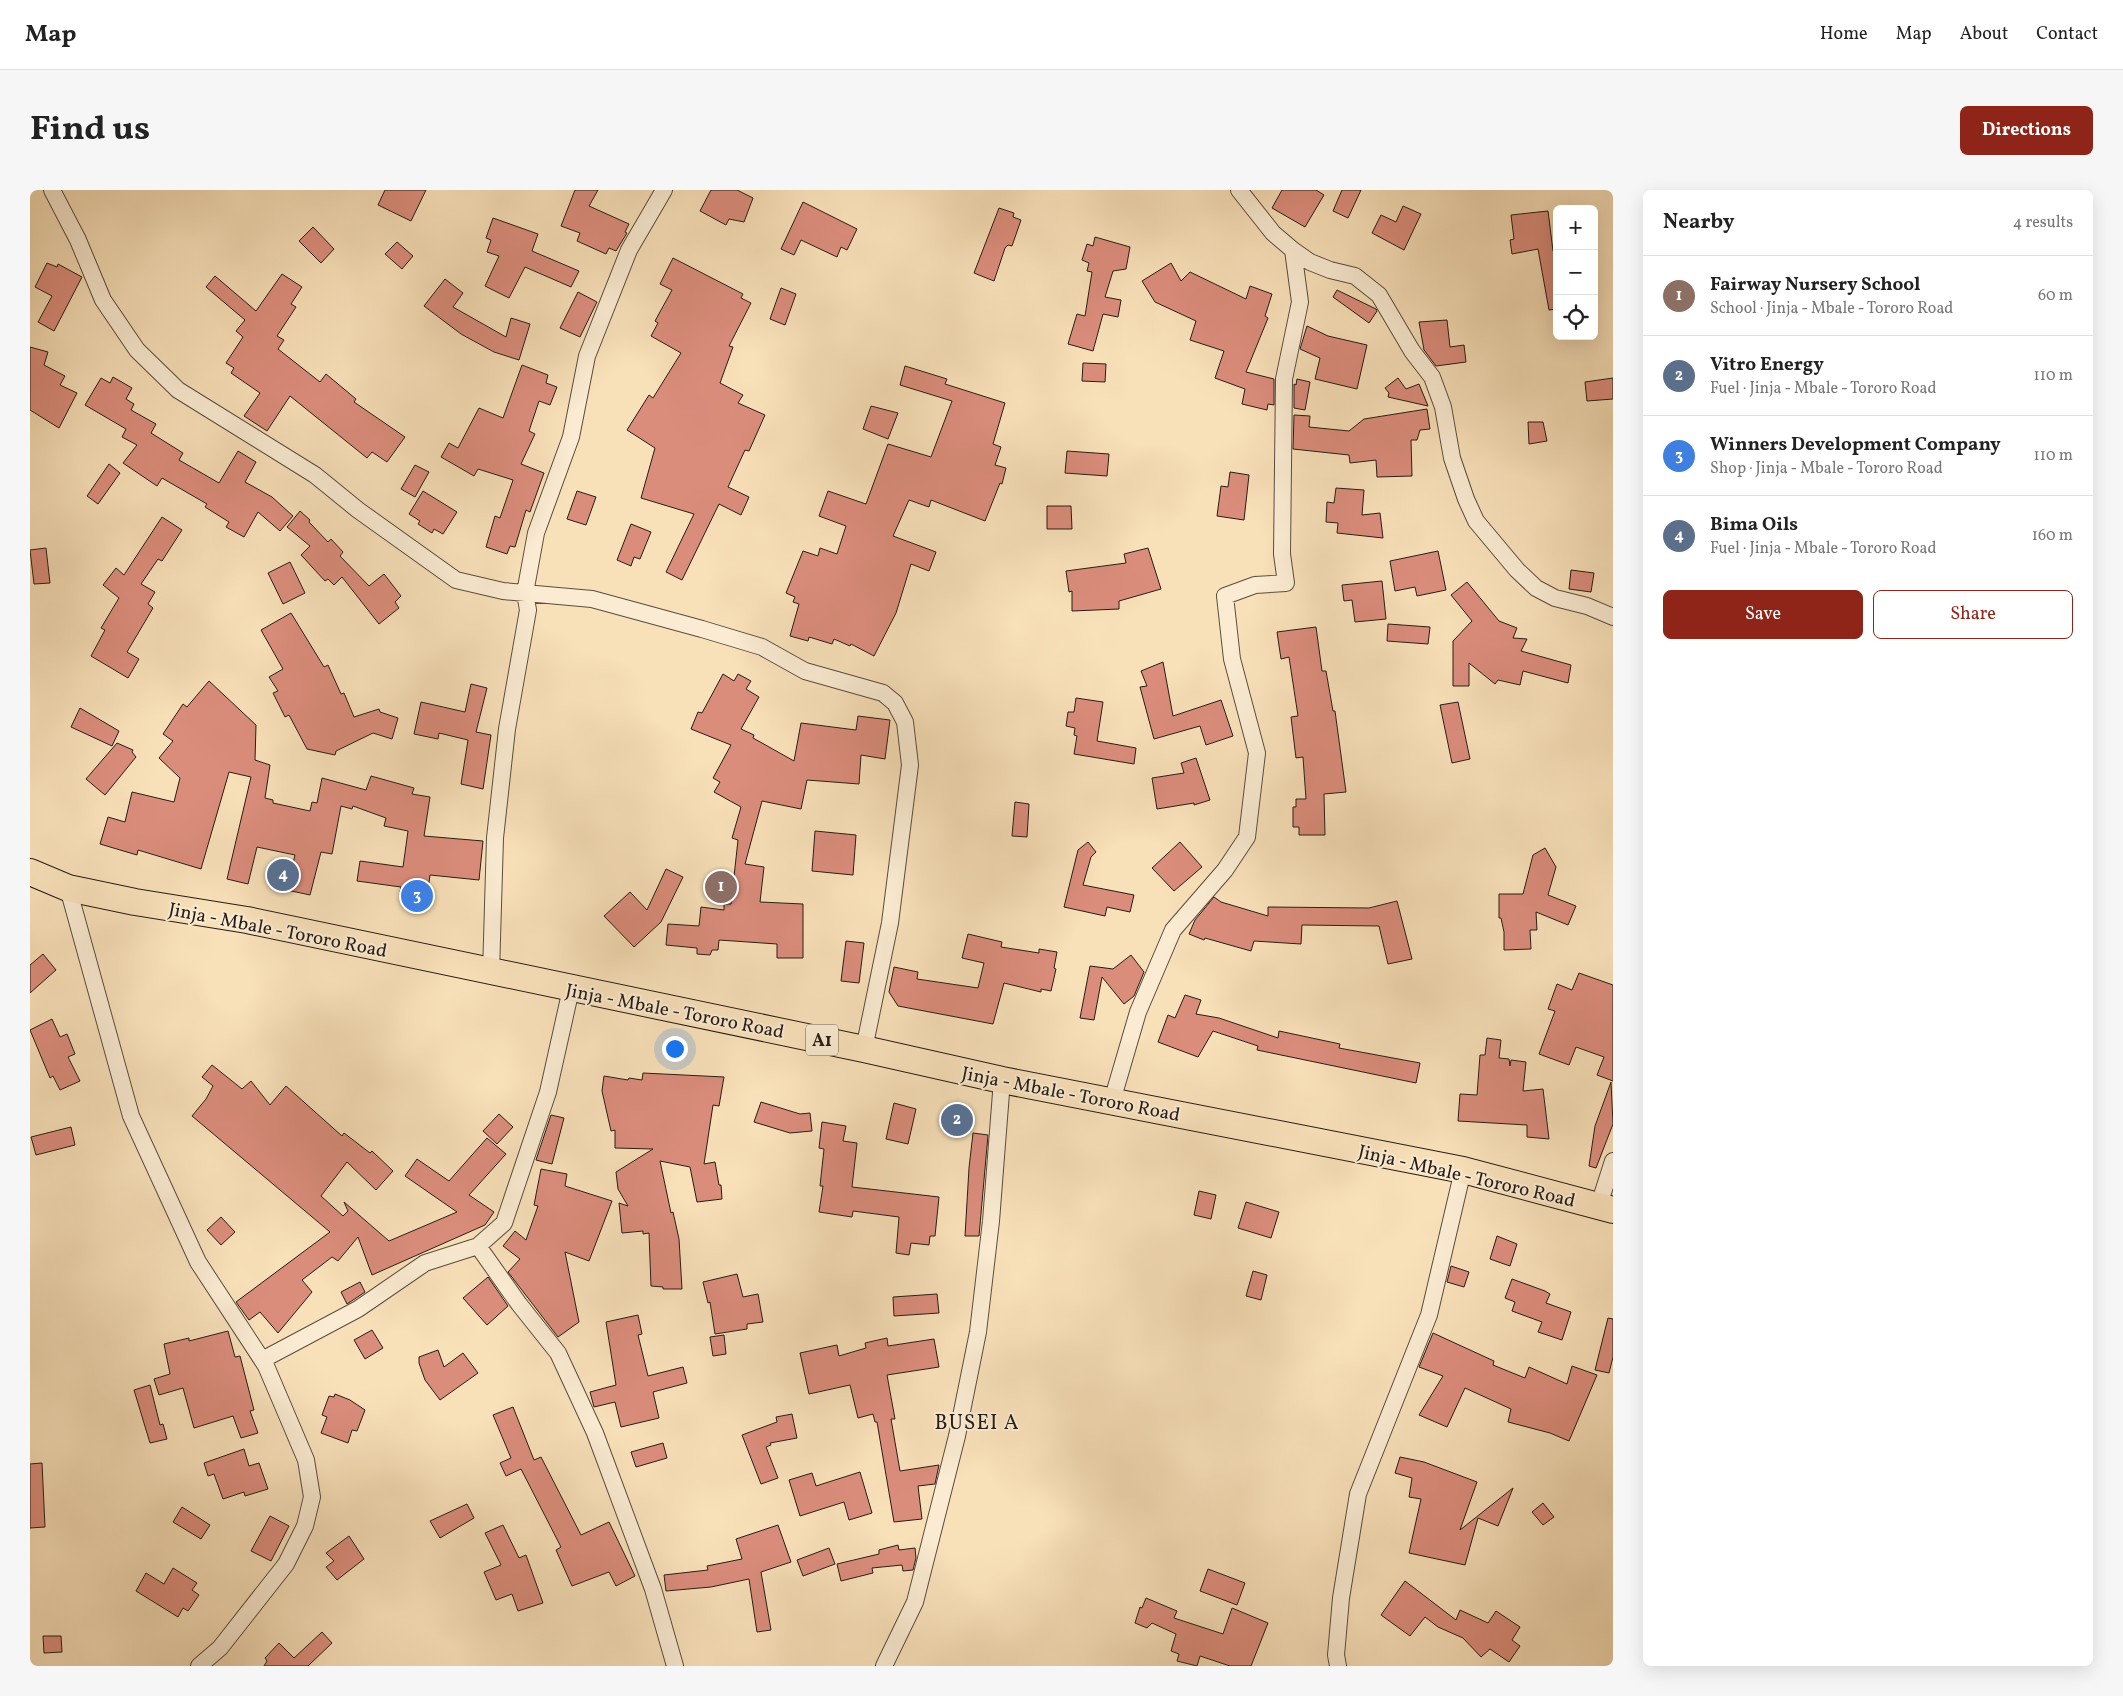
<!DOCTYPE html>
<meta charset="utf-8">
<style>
body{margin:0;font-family:Vollkorn,serif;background:#f6f6f6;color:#222}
.controls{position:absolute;right:15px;top:15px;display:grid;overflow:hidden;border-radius:8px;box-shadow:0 5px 20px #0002}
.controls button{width:45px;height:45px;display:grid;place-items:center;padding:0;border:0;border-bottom:1px solid #e0e0e0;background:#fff;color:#222;font:25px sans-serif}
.you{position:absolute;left:644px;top:858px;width:18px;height:18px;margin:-12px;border:4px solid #fff;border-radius:50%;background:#1a73e8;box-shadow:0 0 0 8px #1a73e833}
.badge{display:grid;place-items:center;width:32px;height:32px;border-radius:50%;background:#8f2418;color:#fff;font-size:16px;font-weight:700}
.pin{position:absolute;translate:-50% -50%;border:2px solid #fff;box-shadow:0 1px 5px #0006}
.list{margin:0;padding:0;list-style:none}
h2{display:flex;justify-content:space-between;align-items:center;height:65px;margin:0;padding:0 20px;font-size:21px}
h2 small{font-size:16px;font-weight:400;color:#767676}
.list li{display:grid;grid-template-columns:32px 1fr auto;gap:15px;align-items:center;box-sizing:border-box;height:80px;padding:0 20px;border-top:1px solid #e0e0e0}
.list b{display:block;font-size:19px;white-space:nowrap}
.list p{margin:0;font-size:16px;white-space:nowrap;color:#767676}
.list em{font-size:16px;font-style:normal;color:#767676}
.actions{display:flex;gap:10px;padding:15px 20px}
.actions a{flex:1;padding:11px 0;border:1px solid #8f2418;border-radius:8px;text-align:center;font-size:18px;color:#8f2418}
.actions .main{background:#8f2418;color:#fff}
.icon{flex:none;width:28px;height:28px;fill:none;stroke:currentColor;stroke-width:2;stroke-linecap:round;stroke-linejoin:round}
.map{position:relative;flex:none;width:1583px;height:1476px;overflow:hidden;border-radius:8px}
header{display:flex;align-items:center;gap:30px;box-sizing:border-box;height:70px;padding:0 25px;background:#fff;border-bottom:1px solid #e0e0e0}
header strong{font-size:24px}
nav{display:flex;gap:28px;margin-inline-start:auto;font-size:18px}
.intro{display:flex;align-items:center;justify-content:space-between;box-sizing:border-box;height:120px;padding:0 30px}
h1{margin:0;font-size:35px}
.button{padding:12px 22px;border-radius:8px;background:#8f2418;color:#fff;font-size:18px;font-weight:700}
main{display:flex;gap:30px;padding:0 30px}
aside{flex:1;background:#fff;border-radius:8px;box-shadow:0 5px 20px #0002}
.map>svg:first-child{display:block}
.building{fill:#db8d7c;stroke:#261c15}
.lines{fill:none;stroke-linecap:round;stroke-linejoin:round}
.street-casing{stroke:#5a4d3e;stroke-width:18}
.primary-casing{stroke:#261c15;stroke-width:28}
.street{stroke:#faebd2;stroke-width:16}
.primary{stroke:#f8e0b9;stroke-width:26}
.labels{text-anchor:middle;stroke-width:4;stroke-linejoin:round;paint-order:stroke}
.shield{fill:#faebd2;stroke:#665a4e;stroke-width:1}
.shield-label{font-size:18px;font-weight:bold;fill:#261c15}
.street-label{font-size:19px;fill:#261c15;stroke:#faebd2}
.quarter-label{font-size:21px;letter-spacing:1px;fill:#261c15;stroke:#faebd2}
</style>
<header>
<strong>Map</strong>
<nav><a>Home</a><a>Map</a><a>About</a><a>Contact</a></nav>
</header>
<div class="intro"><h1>Find us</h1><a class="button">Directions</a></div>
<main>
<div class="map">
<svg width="1583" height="1476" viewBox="0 0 1583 1476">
<rect width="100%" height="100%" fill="#f8e0b9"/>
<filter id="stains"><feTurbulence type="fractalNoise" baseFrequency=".004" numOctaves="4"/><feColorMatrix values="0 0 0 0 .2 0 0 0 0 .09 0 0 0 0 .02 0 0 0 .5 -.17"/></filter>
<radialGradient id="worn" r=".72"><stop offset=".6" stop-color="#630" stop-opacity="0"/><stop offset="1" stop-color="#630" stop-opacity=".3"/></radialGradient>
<path class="building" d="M355 0H396L381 31 348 15Z
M545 0H568L559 16 599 34 595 42 597 43 586 61 579 58 576 64 547 51 550 43 531 36Z
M681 0H707L723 8 714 32 699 29 696 35 670 21Z
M1252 0H1286L1294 5 1275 37 1242 18Z
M1312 0H1331L1318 28 1303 21Z
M773 12 827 39 817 60 811 57 807 67 771 50 764 65 751 59Z
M1373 16 1391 24 1374 60 1342 43 1351 25 1366 32Z
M969 18 984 23 983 27 991 30 982 56 978 55 975 58 964 91 944 83Z
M1518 21 1523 61 1527 60V119L1519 120 1508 59 1482 64 1480 50 1484 49 1481 25Z
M463 28 508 44 502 61 549 81 541 97 495 77 479 108 455 96 469 66 457 62 461 50 456 48Z
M283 37 304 59 291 73 269 51Z
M1065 47 1100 57 1096 79 1083 81 1075 107 1091 110 1088 127 1073 124 1063 161 1038 154 1047 124 1055 126 1062 82 1057 81 1059 73 1052 70 1057 54 1063 56Z
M367 52 383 66 372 79 355 64Z
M643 68 713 104 711 108 721 113 699 156 703 157 690 193 713 205 708 213 735 225 719 261 715 260 698 297 719 307 711 325 689 314 652 390 636 382 664 324 611 308 625 258 597 240 619 205 623 208 651 163 621 146 628 133 625 131 642 100 630 94Z
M17 73 27 77 28 74 52 87 24 141 8 132 22 106 5 97Z
M1141 73 1151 91 1160 82 1216 109 1220 96 1242 104 1235 126 1238 128 1216 182 1244 189V215L1238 214 1237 220 1212 214 1215 199 1185 188 1194 161 1160 150 1166 131 1125 112 1112 91Z
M252 84 272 97 261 114 266 117 247 146 254 150 248 159 290 192 296 184 326 209 324 212 375 247 357 272 342 262 337 268 260 206 237 241 214 226 230 203 201 183 204 178 196 173 213 147 206 141 215 130 176 97 185 86 226 121Z
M415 89 433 103 423 117 476 147 481 128 500 134 489 170 464 162 431 144 394 116Z
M751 98 766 104 755 135 740 129Z
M1307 100 1346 119 1347 121 1339 133 1303 107Z
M548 102 567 112 550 147 530 138Z
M1417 130 1420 157 1434 155 1436 172 1406 176 1394 160 1389 132Z
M1277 136 1298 146 1337 155 1327 199 1285 189 1290 168 1270 159Z
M0 157 18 162 14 175 35 186 30 195 47 203 29 238 0 220Z
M1053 173 1076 174 1075 192 1052 191Z
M492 175 518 185 516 193 527 197 520 215 509 211 499 241 505 244 491 274 514 283 500 322 496 320 485 357 480 356 477 364 456 357 465 326 470 328 483 290 448 279 444 286 411 267 419 253 428 258 449 218 473 228Z
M875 176 917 189 915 194 975 213 963 254 971 257 965 275 976 278 972 294 970 293 955 331 901 310 899 317 879 310 863 346 906 362 899 381 881 374 866 423 844 466 821 454 820 456 804 449 802 454 779 447 778 451 760 446 769 414 763 412 765 407 756 403 773 361 788 366 790 358 807 364 816 336 789 326 798 301 836 314 858 254 901 267 922 211 870 195Z
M83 187 102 198 96 209 104 214 101 220 126 234 121 243 153 263 149 270 189 293 208 261 226 272 215 292 242 307 263 326 250 341 228 322 214 347 196 337 199 332 175 317 177 314 132 288 127 296 93 273 107 255 92 247 96 239 55 215 71 188 80 193Z
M1368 188 1376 199 1389 194 1398 216 1358 207 1359 203 1355 198Z
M1583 188V209L1557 211 1555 192Z
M1267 189 1280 192 1275 220 1264 218V194L1266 195Z
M841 216 868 223 858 249 833 239Z
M1397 219 1400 239 1390 240 1387 250H1381L1382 286 1347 287 1346 270 1320 273 1319 265 1263 259 1264 225 1280 226 1279 237 1319 241 1334 229Z
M1498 232H1513L1517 251 1499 254Z
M1037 261 1079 264 1077 286 1035 283Z
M79 274 90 283 68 314 57 306Z
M385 275 399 282 385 307 371 299Z
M1200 282 1219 285 1214 330 1187 326 1191 296 1198 297Z
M1306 298 1334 300 1332 325 1350 323 1353 348 1307 343 1308 333 1296 332 1297 312 1304 313Z
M393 301 427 322 413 344 404 339 402 343 388 334 390 331 379 324Z
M547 301 566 307 556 335 537 329Z
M1017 316H1041L1042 339H1017Z
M270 321 280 330 279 332 298 352 301 349 313 362 310 366 339 396 354 384 371 406 365 412 369 418 349 434 312 387 304 395 298 389 295 391 271 365 280 356 257 337Z
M132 327 152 340 132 371 128 369 111 394 125 402 118 414 123 418 97 462 109 469 98 488 61 466 75 440 71 438 89 408 73 395 86 378 94 385Z
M601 334 621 342 610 369 604 367 601 376 587 370Z
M16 358 20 393 4 394 0 360Z
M1118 358 1131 399 1089 411V419L1042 421V401L1039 402 1036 381 1096 373 1094 364Z
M1408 361 1416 400 1387 406 1385 397 1365 401 1360 371Z
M260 372 275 403 253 414 238 383Z
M1541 380 1564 383 1561 402 1539 399Z
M1352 391 1356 429 1325 432 1322 410 1314 411 1312 395Z
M1437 392 1469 431 1487 438 1483 448 1497 449 1491 461 1541 475 1538 493 1493 481 1490 495 1468 490 1465 494 1439 473V496H1423V451L1442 431 1421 405Z
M261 423 294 477 298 475 311 504 314 503 324 527 349 519 350 522 368 528 362 549 343 543 306 561 305 565 277 559 259 525 255 527 243 503 248 501 239 487 253 479 231 440Z
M1358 434 1400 437 1398 454 1357 451Z
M1286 437 1292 481H1296L1303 521H1305L1316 602 1294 604 1295 645H1269V637H1263V617H1266V609H1276L1273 567 1266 568 1261 527 1268 526 1259 467 1251 469 1247 442Z
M1133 472 1143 526 1191 510 1203 546 1176 555 1170 536 1124 549 1110 497 1117 496 1111 481Z
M693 484 704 491 708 484 721 491 716 499 729 507 711 539 724 545 723 548 764 571 771 533 826 540 828 526 860 530 855 569 831 565 829 594 777 590 771 619 732 611 715 674 734 677 730 712 773 714V768H747V754L689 750 688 760H682L680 765 667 764V758L636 755 638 734 669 736 671 717 694 720V714H701L708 650 702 648 711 617 684 602 690 592 683 588 701 555 661 539 668 522 672 523Z
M179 491 226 535 225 570 240 575 235 608 243 610V613L280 621 282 612 287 613 292 588 336 600 341 586 384 598 382 604 400 607 394 646 453 651 449 690 400 685 397 707 370 702 371 697 327 691 330 671 373 677 378 641 354 636 356 628 323 616 322 619 311 616 302 664 291 662 280 705 257 700 265 665 227 657 218 694 197 689 221 587 199 582 171 679 108 660 107 665 70 654 78 627 95 632 102 602 144 612 150 588 129 568 143 551 133 544 153 514 157 517Z
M441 494 457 498 446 542 461 545 453 599 431 594 438 550 409 543 408 549 384 544 391 512 435 522Z
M1046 508 1073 512 1067 551 1106 558 1104 574 1044 564 1047 546 1044 545 1045 538 1036 536 1038 522H1044Z
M1428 512 1440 569 1422 573 1410 515Z
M50 518 89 541 82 556 41 537Z
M87 553 103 560 102 562 106 567 75 605 56 589Z
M1166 568 1180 610 1164 615V613L1127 619 1122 588 1154 583 1151 573Z
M985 612 999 614 997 647 982 646Z
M785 641 826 645 823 685 782 681Z
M1058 652 1066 662 1061 667 1053 695 1104 705 1100 722 1077 717 1075 726 1034 717 1048 660Z
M1150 652 1172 677 1144 701 1122 678Z
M1515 658 1526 677 1518 705 1546 716 1538 735 1506 722 1507 740H1500L1501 759 1474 760V742L1471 728H1469V704H1493L1503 665Z
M636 679 653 687 631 732 604 757 574 726 600 702 617 720Z
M1184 707 1191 712 1238 726V717L1339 718 1367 711 1382 769 1358 774 1349 736 1272 735 1271 754 1224 751 1221 761 1175 748 1174 750 1159 744 1165 730Z
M938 744 972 752 971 757 1009 763V759L1027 762 1024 778 1026 779 1021 801 1011 799V802L974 793 963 834 868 816 859 802 864 777 888 782 887 789 948 798 954 773 932 768Z
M816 751 834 753 829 793 811 791Z
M13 764 26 780 0 803V775Z
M1101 765 1114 782 1104 806 1094 814 1072 787 1064 830 1050 828 1060 776 1083 779Z
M1549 783 1583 795V891L1567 885 1574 867 1546 857 1539 875 1509 864 1525 821 1518 819 1527 794 1542 800Z
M1155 805 1171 810 1166 824 1189 828 1248 848 1249 841 1310 854 1309 858 1390 873 1386 893 1227 860 1228 856 1183 841 1168 867 1128 852 1138 825 1145 828Z
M22 829 30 847 37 844 45 864 38 867 50 891 30 900 23 886 20 888 0 840Z
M1457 848 1471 850 1469 868 1479 869 1480 876 1481 870 1496 872 1493 901 1513 899 1519 949 1497 947V935L1428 931 1430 904 1447 905 1450 865H1455Z
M182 875 212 899 221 891 240 915 256 896 312 946 314 943 340 963 342 961 363 981 346 1000 317 972 291 1006 313 1026 318 1021 314 1012 359 1051 427 1022 375 986 387 969 419 991 457 948 476 964 439 1005 464 1022 455 1035 342 1085 328 1047 308 1071 302 1067 272 1090 282 1102 248 1143 230 1122 219 1130 206 1112 300 1042 162 926 176 909 183 896 172 887Z
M613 883 694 887 689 916 683 915 674 974 685 972 689 995H691L692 1009 667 1012 660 977 630 971 641 1023 643 1022 649 1049 652 1099H633V1097L621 1096 619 1043 613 1044V1041L592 1043 589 1013 598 1016 588 999 586 982 623 959 585 958V940L581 941 572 901 574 886 598 890 599 888 612 890Z
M1581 892 1583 934 1566 978 1559 976 1565 936Z
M731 912 770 924 780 923 782 941 760 943 724 932Z
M864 913 886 919 878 954 856 949Z
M469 924 483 937 467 954 453 941Z
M521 925 534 928 522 974 506 970Z
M792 932 816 936 813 951 827 953 822 997 909 1007 905 1046H900L899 1055 881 1053 879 1065 866 1063 869 1027 823 1021 822 1027 789 1022 793 996H790L794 959 789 958Z
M41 937 45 955 6 965 1 947Z
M943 943 958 945 949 1046H935L939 978Z
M511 979 537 984 535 996 582 1011 559 1071 535 1062 549 1132 528 1147 478 1082 490 1069 473 1056 485 1041 496 1050 508 1016 504 1015Z
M1169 1001 1186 1005 1181 1029 1164 1025Z
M1216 1012 1249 1022 1241 1048 1208 1038Z
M191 1027 205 1042 191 1055 177 1040Z
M1467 1046 1487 1054 1480 1076 1460 1069Z
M1421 1076 1439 1082 1434 1097 1417 1092Z
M1223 1081 1237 1085 1231 1110 1216 1106Z
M707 1084 713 1107 728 1104 733 1132 717 1134V1139L685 1144 680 1112 678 1113 673 1092Z
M458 1087 478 1116 457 1135 433 1108Z
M1482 1089 1515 1101 1520 1104 1516 1113 1541 1122 1532 1150 1508 1142 1512 1132 1482 1121 1485 1112 1475 1108Z
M330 1092 335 1102 317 1114 311 1102Z
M907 1104 909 1123 864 1126 863 1107Z
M608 1125 612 1144 608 1145 618 1186 653 1177 657 1193 623 1202 629 1228 591 1237 585 1212 564 1217 560 1202 586 1195 576 1132Z
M1578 1128 1583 1129V1167L1579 1183 1565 1180Z
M342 1140 353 1158 335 1169 324 1150Z
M198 1141 205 1167 210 1166 224 1220 220 1221 228 1243 211 1248 203 1226 164 1238 153 1198 129 1205 124 1189 140 1184 134 1154 159 1148V1151Z
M1403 1143 1464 1171 1463 1175 1495 1188 1499 1177 1537 1194 1542 1176 1567 1185 1539 1251 1520 1243 1478 1232 1481 1219 1435 1198 1417 1237 1389 1225 1413 1186 1389 1177Z
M694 1145 696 1164 683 1166 680 1147Z
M857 1148 858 1156 904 1149 909 1177 857 1185 865 1229H861L870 1281 909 1275 905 1294 888 1296 892 1329 864 1332 847 1232H845L843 1224 828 1228 820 1195 779 1204 770 1163 807 1155 809 1166 836 1158 835 1153Z
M408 1160 414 1177 433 1163 448 1183 410 1210 395 1190 389 1173V1167Z
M120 1195 130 1235 133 1234 137 1249 120 1253 104 1200Z
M305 1204 320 1210 335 1220 327 1241 322 1240 318 1253 291 1243 297 1227 292 1225 299 1206 304 1207Z
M483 1217 504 1270 511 1267 551 1345 579 1332 605 1386 586 1396 579 1382 542 1396 526 1360 531 1357 491 1279 476 1286 470 1273 481 1268 463 1225Z
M762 1224 767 1248 740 1253 741 1255 736 1257 748 1288 731 1294 712 1245 747 1232 746 1227Z
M633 1253 637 1268 606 1277 601 1262Z
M214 1259 219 1276 229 1273 238 1299 215 1306 214 1302 193 1309 184 1284 178 1286 174 1273Z
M1370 1267 1394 1272 1447 1292 1430 1340 1483 1298 1468 1336 1448 1328 1435 1375 1379 1363 1391 1309 1379 1307 1382 1288 1365 1283Z
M12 1273 15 1337 0 1338V1274Z
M830 1282 842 1323 819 1330 814 1312 770 1326 759 1290 782 1283 786 1296Z
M1513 1313 1524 1327 1513 1335 1502 1322Z
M437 1314 444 1328 410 1348 400 1331Z
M152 1317 180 1335 171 1349 143 1332Z
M240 1326 259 1336 241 1371 221 1361Z
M473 1335 489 1368 496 1365 513 1413 488 1421 482 1404 466 1410 454 1382 471 1375 455 1343Z
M748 1335 761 1372 731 1382 741 1440 727 1442 719 1389 681 1397 636 1401 634 1385 678 1380 677 1376 712 1369 706 1349Z
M319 1346 334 1369 307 1390 296 1377 304 1371 296 1363Z
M868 1355 869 1360 885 1358 886 1368 883 1380 873 1381 872 1375 842 1378 843 1383 811 1391 807 1374 849 1364V1360Z
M799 1358 805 1374 773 1386 767 1370Z
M143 1378 167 1393 162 1400 169 1405 158 1421 153 1418 148 1427 106 1401 116 1383 134 1394Z
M1178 1379 1215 1393 1207 1415 1170 1401Z
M1375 1391 1426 1430 1430 1420 1458 1433 1466 1421 1490 1437 1482 1450 1490 1456 1479 1472 1460 1459 1451 1467 1433 1448 1408 1437 1395 1427 1380 1446 1351 1425Z
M1116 1408 1147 1421 1144 1428 1193 1444 1202 1418 1238 1433 1221 1476H1200L1170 1466 1167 1476 1147 1471 1149 1464 1141 1461 1146 1444 1122 1433 1117 1438 1105 1433 1110 1417 1112 1418Z
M292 1442 302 1453 278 1476H234L237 1471 235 1468 249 1453 264 1468Z
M13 1446H31L32 1462 14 1463Z"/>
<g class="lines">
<defs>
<path id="street" d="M22 0 48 50 73 110 107 160 148 200 285 285 328 320 426 390 473 401 562 409 672 439 732 457 775 481 853 503 865 513 875 532 880 575 860 733 834 859
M1209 0 1243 43 1263 60 1280 72 1300 80 1325 86 1349 105 1382 161 1402 187 1413 217 1422 268 1436 309 1446 331 1487 380 1506 398 1525 408 1557 416 1583 427
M38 698 101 926 168 1072 236 1176 276 1270 282 1307 275 1336 256 1374 190 1458 169 1476
M461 783 465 648 477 539 498 420 495 403 506 343 541 247 557 166 599 60 634 0
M1082 911 1108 822 1143 740 1195 680 1217 647 1227 563 1202 469 1195 406 1225 395 1256 393 1252 364 1254 189 1270 112 1263 60
M1569 1015 1583 971
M448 1056 489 1114 528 1163 565 1243 623 1399 645 1476
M232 1170 328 1119 395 1073 448 1056 474 1033 518 902 541 799
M854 1476 885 1412 927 1246 948 1142 961 1031 972 890
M1308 1476 1306 1465 1311 1408 1328 1304 1399 1125 1433 980"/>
<path id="primary" d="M0 682 38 698 105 712 217 730 834 859 972 890 1433 980 1583 1020"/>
</defs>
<use href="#street" class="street-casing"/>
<use href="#primary" class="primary-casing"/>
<use href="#street" class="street"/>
<use href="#primary" class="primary"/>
</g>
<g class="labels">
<rect class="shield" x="776" y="834.5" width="32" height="31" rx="4"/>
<g class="shield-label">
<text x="792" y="856">A1</text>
</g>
<g class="street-label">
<text transform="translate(248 739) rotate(11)" y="7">Jinja - Mbale - Tororo Road</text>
<text transform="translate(645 820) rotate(11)" y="7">Jinja - Mbale - Tororo Road</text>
<text transform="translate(1041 903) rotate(11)" y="7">Jinja - Mbale - Tororo Road</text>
<text transform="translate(1437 985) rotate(13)" y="7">Jinja - Mbale - Tororo Road</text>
</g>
<g class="quarter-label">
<text x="947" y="1239">BUSEI A</text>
</g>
</g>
<rect width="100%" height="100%" filter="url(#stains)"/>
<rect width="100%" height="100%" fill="url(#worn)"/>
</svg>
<div class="controls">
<button>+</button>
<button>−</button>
<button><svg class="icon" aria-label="locate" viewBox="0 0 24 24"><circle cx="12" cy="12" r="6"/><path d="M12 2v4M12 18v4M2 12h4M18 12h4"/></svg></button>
</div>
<div class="you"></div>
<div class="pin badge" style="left:691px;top:697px;background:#8d6e63">1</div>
<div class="pin badge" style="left:927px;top:930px;background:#5c6f8a">2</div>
<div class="pin badge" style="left:387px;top:706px;background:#3f7fe0">3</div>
<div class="pin badge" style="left:253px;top:685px;background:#5c6f8a">4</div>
</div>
<aside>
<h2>Nearby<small>4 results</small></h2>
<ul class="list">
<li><span class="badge" style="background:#8d6e63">1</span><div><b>Fairway Nursery School</b><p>School · Jinja - Mbale - Tororo Road</p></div><em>60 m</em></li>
<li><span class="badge" style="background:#5c6f8a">2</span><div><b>Vitro Energy</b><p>Fuel · Jinja - Mbale - Tororo Road</p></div><em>110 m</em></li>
<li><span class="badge" style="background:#3f7fe0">3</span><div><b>Winners Development Company</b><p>Shop · Jinja - Mbale - Tororo Road</p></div><em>110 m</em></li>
<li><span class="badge" style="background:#5c6f8a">4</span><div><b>Bima Oils</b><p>Fuel · Jinja - Mbale - Tororo Road</p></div><em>160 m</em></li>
</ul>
<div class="actions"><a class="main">Save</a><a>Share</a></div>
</aside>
</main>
